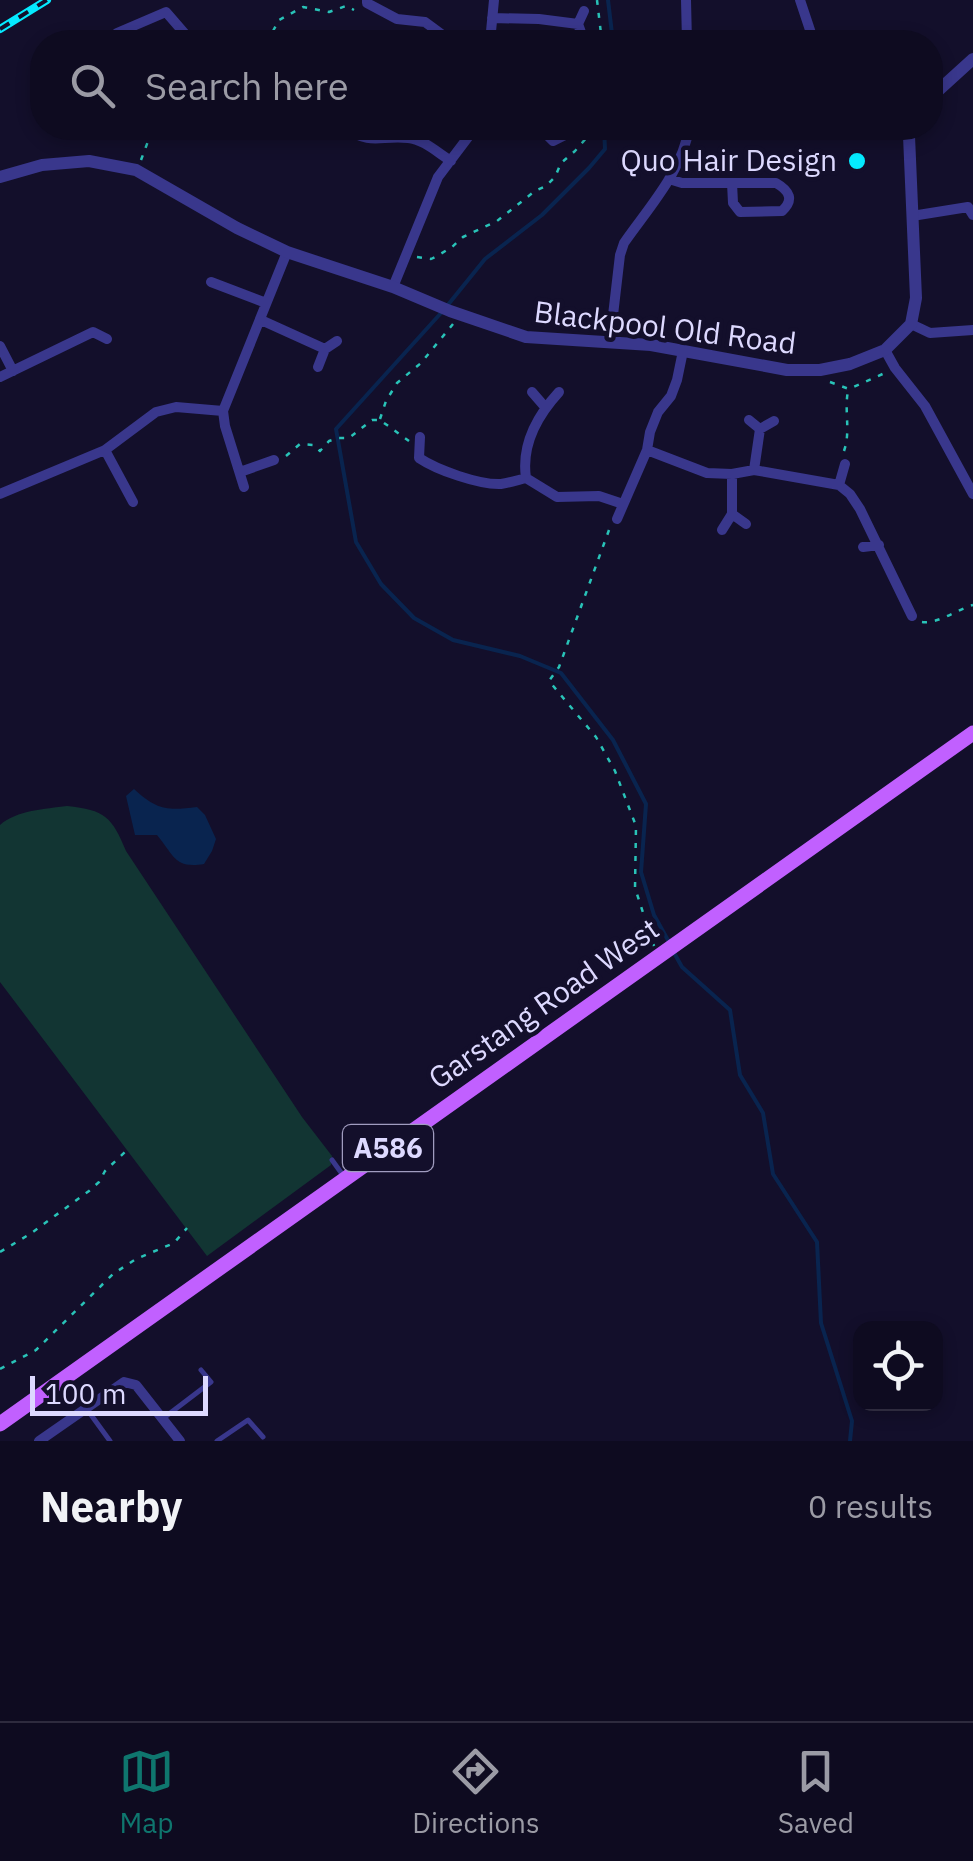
<!DOCTYPE html>
<style>
body{margin:0;font-family:"IBM Plex Sans",sans-serif;background:#171429;color:#f1f3f6}
.controls{position:absolute;right:30px;bottom:30px;display:grid;overflow:hidden;border-radius:20px;box-shadow:0 5px 15px #0003}
.controls button{width:90px;height:90px;display:grid;place-items:center;padding:0;border:0;border-bottom:2px solid #2e2b3e;background:#0e0b20;color:#f1f3f6;font:50px sans-serif}
.scale{position:absolute;left:30px;bottom:25px;width:178px;box-sizing:border-box;padding-left:10px;border:5px solid #ddd9ff;border-top:0;font-size:28px;line-height:35px;white-space:nowrap;color:#ddd9ff;-webkit-text-stroke:8px #130f2b;paint-order:stroke}
.list{margin:0;padding:0;list-style:none}
h2{display:flex;justify-content:space-between;align-items:center;height:130px;margin:0;padding:0 40px;font-size:42px}
h2 small{font-size:32px;font-weight:400;color:#9b9ba5}
.icon{flex:none;width:55px;height:55px;fill:none;stroke:currentColor;stroke-width:2;stroke-linecap:round;stroke-linejoin:round}
.map{position:relative;flex:none;width:973px;height:1441px;overflow:hidden}
.search{position:absolute;background:#0e0b20;box-shadow:0 5px 15px #0003;left:30px;right:30px;top:30px;height:110px;display:flex;align-items:center;gap:25px;box-sizing:border-box;padding:0 35px;border-radius:40px;color:#9b9ba5;font-size:38px}
.sheet{height:280px;background:#0e0b20}
nav{display:flex;justify-content:space-around;align-items:center;box-sizing:border-box;height:140px;border-top:2px solid #2e2b3e;background:#0e0b20;font-size:28px;color:#9b9ba5}
nav a{display:grid;justify-items:center;gap:5px}
nav .on{color:#0f766e}
.map>svg:first-child{display:block}
.green{fill:#123533}
.water{fill:#09244f}
.lines{fill:none;stroke-linecap:round;stroke-linejoin:round}
.stream{stroke:#09244f;stroke-width:4}
.path{stroke:#29c3b8;stroke-width:2.5;stroke-dasharray:5 8;stroke-linecap:butt}
.service{stroke:#39378c;stroke-width:5}
.minor{stroke:#39378c;stroke-width:10}
.tertiary{stroke:#39378c;stroke-width:12}
.primary{stroke:#c160ff;stroke-width:15}
.rail-casing{stroke:#05eaff;stroke-width:8}
.rail{stroke:#130f2b;stroke-width:4;stroke-dasharray:11;stroke-linecap:butt}
.poi-dot{fill:#05eaff;stroke:#130f2b;stroke-width:4}
.labels{text-anchor:middle;stroke-width:9;stroke-linejoin:round;paint-order:stroke}
.shield{fill:#130f2b;stroke:#a09cbf;stroke-width:2.5}
.shield-label{font-size:28px;font-weight:bold;fill:#ddd9ff}
.poi-label{font-size:30px;fill:#ddd9ff;stroke:#130f2b;text-anchor:end}
.street-label{font-size:30px;fill:#ddd9ff;stroke:#130f2b}
</style>
<div class="map">
<svg width="973" height="1441" viewBox="0 0 973 1441">
<rect width="100%" height="100%" fill="#130f2b"/>
<path class="green" d="M67 806C105 810 112 817 126 851L302 1117 332 1156 331 1165 207 1256 0 982V825C17 810 45 809 67 806Z"/>
<path class="water" d="M134 789C157 810 167 811 197 807L205 815 216 839 212 851 204 864C174 869 174 855 157 835H135L126 796Z"/>
<g class="lines">
<path class="stream" d="M608 0 613 42
M447 306 485 259 542 215 589 168 605 149 604 128
M441 313 336 429 356 542 381 584 414 618 453 640 520 656 561 673 613 740 646 804 641 872 654 915 669 942
M673 951 682 967 730 1010 740 1075 763 1113 773 1174 817 1242 821 1323 852 1421 850 1441"/>
<path class="path" d="M597 0 602 42
M273 31 279 20 303 7 329 12 346 6 354 10
M141 160 153 128
M417 257 431 259 437 256 452 247 463 237 497 221 535 191 546 186 555 177 561 163 575 151 595 128
M830 382 849 389 887 372
M380 419 386 401 397 383 421 363 453 324
M844 451C851 431 844 411 848 391
M286 456 300 444 314 445 320 451 329 441 339 438H349L372 420H380L409 441
M609 530 559 667 549 681 596 737 615 771 636 826 635 888 654 946
M922 622C938 624 956 610 973 605
M0 1252 30 1234 89 1191 99 1182 105 1171 127 1150
M0 1369 36 1350 113 1274 136 1259 174 1243 187 1228"/>
<path class="service" d="M332 1160 345 1178
M86 1408 110 1441
M165 1417 211 1382 201 1370
M217 1441 248 1420 263 1437"/>
<path class="minor" d="M367 0V3L397 19 425 22 444 36 456 41 490 42
M686 0 687 42
M800 0 814 42
M492 18 539 19 578 24 584 11
M578 24 583 38
M117 33 166 12 192 42
M266 42 269 39
M490 42 494 0
M345 128C373 146 379 135 408 138 423 139 438 153 451 161
M540 128 553 141 565 135
M669 179 682 183H776C790 191 794 200 782 211L740 212 733 203 732 183
M912 216 968 207 973 215
M211 282 266 303
M393 287 438 177 475 128
M261 320 325 349 318 367
M911 324 930 333 973 330
M610 341 620 255 624 243C649 207 682 172 689 128
M0 346 13 371
M325 349 337 341
M885 350 895 368 925 406 973 494
M0 377 93 332 107 339
M532 392 545 407
M749 420 760 429 754 470
M760 429 774 421
M420 437 419 458C437 470 479 485 501 484 509 483 518 480 526 478L557 497 599 496 623 504
M105 450 133 502
M647 450 707 473 732 474 754 470 839 485 850 494 860 509 912 616
M240 472 274 460
M526 478C521 444 537 416 559 392
M839 485 845 464
M244 487 225 426 223 411 287 252
M0 494 105 450 156 412 176 407 223 411
M732 514 746 524
M617 519 647 450 650 432 658 412 671 396 677 380 683 351
M722 530 732 514V474
M863 547 879 545
M39 1441 124 1382 136 1385 180 1441"/>
<path class="tertiary" d="M930 98 973 59
M0 177 42 165 89 161 136 170 237 228 287 252 393 287 450 311 526 337 651 345 787 370H820L850 364 885 350 911 324 916 298 909 136 911 128"/>
<path class="primary" d="M0 1424 973 733"/>
<defs>
<path id="rail" d="M0 29 47 0"/>
</defs>
<use href="#rail" class="rail-casing"/>
<use href="#rail" class="rail"/>
</g>
<circle class="poi-dot" cx="857" cy="161" r="10"/>
<g class="labels">
<rect class="shield" x="343" y="1125" width="90" height="46" rx="8"/>
<g class="shield-label">
<text x="388" y="1158">A586</text>
</g>
<g class="poi-label">
<text x="837" y="171">Quo Hair Design</text>
</g>
<g class="street-label">
<text transform="translate(665 328) rotate(7)" y="10">Blackpool Old Road</text>
<text transform="translate(544 1004) rotate(-35)" y="10">Garstang Road West</text>
</g>
</g>
</svg>
<div class="controls">
<button><svg class="icon" aria-label="locate" viewBox="0 0 24 24"><circle cx="12" cy="12" r="6"/><path d="M12 2v4M12 18v4M2 12h4M18 12h4"/></svg></button>
</div>
<div class="scale">100 m</div>
<div class="search"><svg class="icon" aria-label="search" viewBox="0 0 24 24"><circle cx="10" cy="10" r="6"/><path d="M15 15l6 6"/></svg>Search here</div>
</div>
<section class="sheet">
<h2>Nearby<small>0 results</small></h2>
<ul class="list">
</ul>
</section>
<nav>
<a class="on"><svg class="icon" aria-label="map" viewBox="0 0 24 24"><path d="M3 6l6-2 6 2 6-2v14l-6 2-6-2-6 2zM9 4v14M15 6v14"/></svg>Map</a>
<a><svg class="icon" aria-label="directions" viewBox="0 0 24 24"><path d="M12 3l9 9-9 9-9-9zM9 14v-3h6M13 9l2 2-2 2"/></svg>Directions</a>
<a><svg class="icon" aria-label="saved" viewBox="0 0 24 24"><path d="M7 4h10v16l-5-4-5 4z"/></svg>Saved</a>
</nav>
